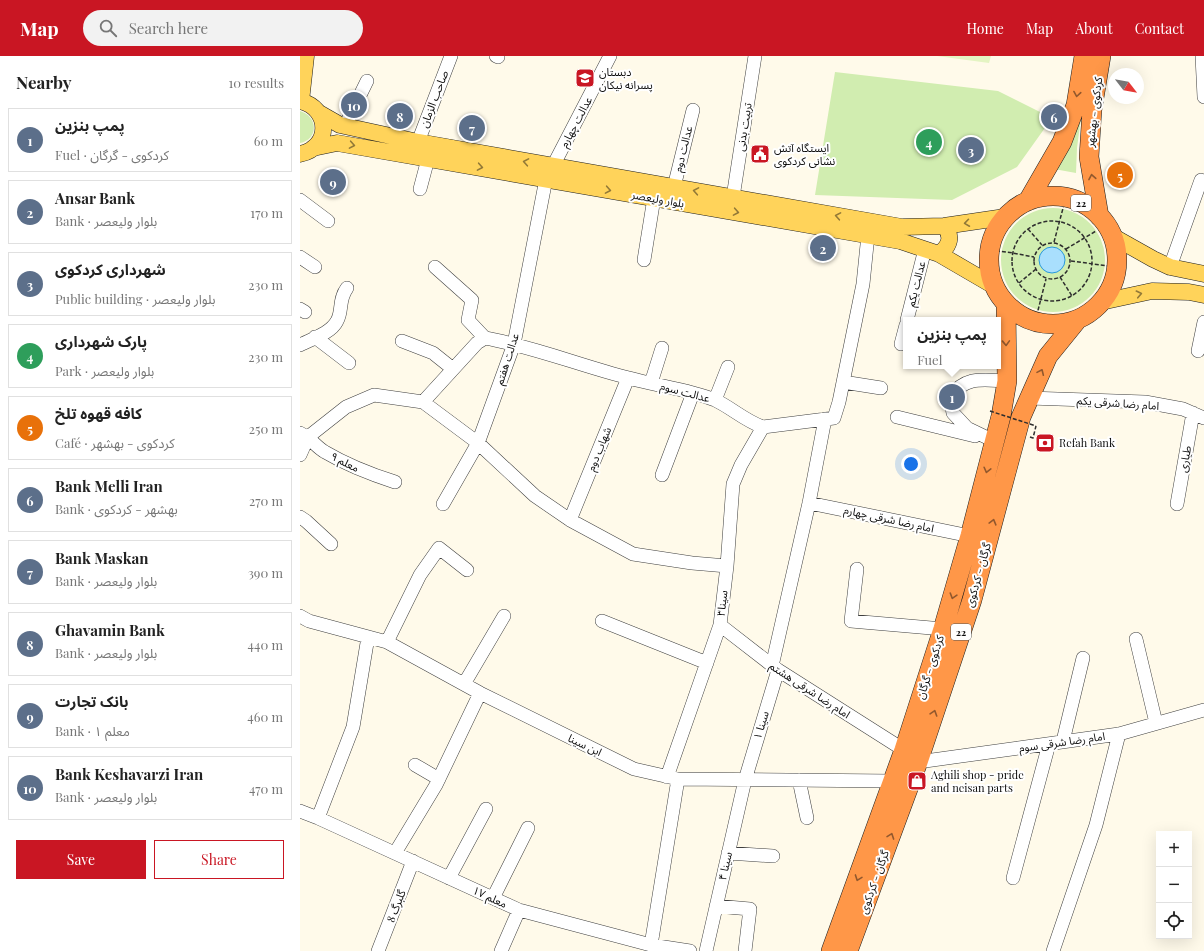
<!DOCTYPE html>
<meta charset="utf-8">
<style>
body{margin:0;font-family:"Playfair Display","Noto Sans Arabic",serif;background:#f2f2f2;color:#222}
.controls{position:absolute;right:12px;bottom:12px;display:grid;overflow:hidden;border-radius:0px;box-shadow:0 4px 16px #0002}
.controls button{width:36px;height:36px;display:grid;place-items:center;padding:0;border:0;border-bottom:1px solid #e0e0e0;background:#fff;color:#222;font:20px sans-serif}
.compass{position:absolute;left:808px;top:12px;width:36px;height:36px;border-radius:50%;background:#fff;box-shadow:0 4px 16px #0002;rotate:121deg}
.you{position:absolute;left:611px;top:408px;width:14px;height:14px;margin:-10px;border:3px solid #fff;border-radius:50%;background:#1a73e8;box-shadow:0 0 0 6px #1a73e833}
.badge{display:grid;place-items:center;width:26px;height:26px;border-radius:50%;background:#c91623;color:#fff;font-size:13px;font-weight:700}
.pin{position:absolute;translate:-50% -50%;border:2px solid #fff;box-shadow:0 1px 4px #0006}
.popup{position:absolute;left:603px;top:261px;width:98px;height:52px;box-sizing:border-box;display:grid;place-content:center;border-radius:0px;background:#fff;filter:drop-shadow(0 1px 3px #0005);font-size:13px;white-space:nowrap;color:#767676}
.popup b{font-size:15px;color:#222}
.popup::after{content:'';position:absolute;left:50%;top:100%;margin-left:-8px;border:8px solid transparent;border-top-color:#fff}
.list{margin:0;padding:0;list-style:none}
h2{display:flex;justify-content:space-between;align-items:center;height:52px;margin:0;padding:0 16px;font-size:17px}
h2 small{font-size:13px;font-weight:400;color:#767676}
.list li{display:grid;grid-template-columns:26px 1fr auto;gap:12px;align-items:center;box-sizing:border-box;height:64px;margin:0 8px 8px;padding:0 8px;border:1px solid #e0e0e0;border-radius:0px}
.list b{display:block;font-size:15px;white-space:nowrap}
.list p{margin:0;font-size:13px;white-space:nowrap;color:#767676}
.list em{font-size:13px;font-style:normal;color:#767676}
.actions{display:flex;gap:8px;padding:12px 16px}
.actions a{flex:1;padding:9px 0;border:1px solid #c91623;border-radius:0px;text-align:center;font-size:14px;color:#c91623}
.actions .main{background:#c91623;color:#fff}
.icon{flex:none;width:22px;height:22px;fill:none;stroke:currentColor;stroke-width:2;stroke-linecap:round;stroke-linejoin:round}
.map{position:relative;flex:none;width:904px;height:895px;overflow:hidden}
header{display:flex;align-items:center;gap:24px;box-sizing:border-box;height:56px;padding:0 20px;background:#c91623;color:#fff}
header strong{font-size:19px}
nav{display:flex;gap:22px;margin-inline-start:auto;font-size:14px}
.search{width:280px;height:36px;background:#f2f2f2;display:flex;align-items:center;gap:10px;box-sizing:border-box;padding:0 14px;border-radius:22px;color:#767676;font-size:15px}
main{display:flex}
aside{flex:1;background:#fff}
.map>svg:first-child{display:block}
.green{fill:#d1edb0}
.pitch{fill:#e4f4c3}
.water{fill:#a9dffd;stroke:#2898db}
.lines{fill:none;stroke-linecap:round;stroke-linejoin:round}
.minor-casing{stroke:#3f3f3f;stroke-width:14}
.major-casing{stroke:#1d1d1d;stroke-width:17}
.highway-casing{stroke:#1d1d1d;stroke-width:20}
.path{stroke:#2e2e2e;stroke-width:1.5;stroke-dasharray:4 2;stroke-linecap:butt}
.minor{stroke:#fff;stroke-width:13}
.major{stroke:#ffd35a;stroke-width:16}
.highway{stroke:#ff9748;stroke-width:19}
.path-bridge{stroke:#2e2e2e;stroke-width:1.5;stroke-dasharray:4 2;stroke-linecap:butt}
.oneway{stroke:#92582d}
.oneway2{stroke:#927937}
.labels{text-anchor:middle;stroke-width:4;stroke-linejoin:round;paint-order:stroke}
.shield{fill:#fff;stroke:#555;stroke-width:1}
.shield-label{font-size:10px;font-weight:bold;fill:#0c0c0c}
.poi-label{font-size:11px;fill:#0c0c0c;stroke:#fff;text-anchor:start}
.street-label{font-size:11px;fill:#0c0c0c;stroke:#fff}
</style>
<header>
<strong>Map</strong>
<div class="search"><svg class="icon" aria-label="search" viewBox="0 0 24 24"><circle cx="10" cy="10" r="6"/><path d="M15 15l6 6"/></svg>Search here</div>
<nav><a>Home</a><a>Map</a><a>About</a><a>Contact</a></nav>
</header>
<main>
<aside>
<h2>Nearby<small>10 results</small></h2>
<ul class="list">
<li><span class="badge" style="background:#5c6f8a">1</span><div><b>پمپ بنزین</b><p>Fuel · کردکوی - گرگان</p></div><em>60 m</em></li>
<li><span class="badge" style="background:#5c6f8a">2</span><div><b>Ansar Bank</b><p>Bank · بلوار ولیعصر</p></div><em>170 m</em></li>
<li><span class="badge" style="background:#5c6f8a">3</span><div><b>شهرداری کردکوی</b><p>Public building · بلوار ولیعصر</p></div><em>230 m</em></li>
<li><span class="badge" style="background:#2e9e5b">4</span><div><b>پارک شهرداری</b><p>Park · بلوار ولیعصر</p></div><em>230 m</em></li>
<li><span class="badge" style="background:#e8710a">5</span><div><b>کافه قهوه تلخ</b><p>Café · کردکوی - بهشهر</p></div><em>250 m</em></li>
<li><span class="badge" style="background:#5c6f8a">6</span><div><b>Bank Melli Iran</b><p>Bank · بهشهر - کردکوی</p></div><em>270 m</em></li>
<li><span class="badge" style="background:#5c6f8a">7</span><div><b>Bank Maskan</b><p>Bank · بلوار ولیعصر</p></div><em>390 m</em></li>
<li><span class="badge" style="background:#5c6f8a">8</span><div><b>Ghavamin Bank</b><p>Bank · بلوار ولیعصر</p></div><em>440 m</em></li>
<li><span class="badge" style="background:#5c6f8a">9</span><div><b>بانک تجارت</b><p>Bank · معلم ۱</p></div><em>460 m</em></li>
<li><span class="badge" style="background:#5c6f8a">10</span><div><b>Bank Keshavarzi Iran</b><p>Bank · بلوار ولیعصر</p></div><em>470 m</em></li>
</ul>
<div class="actions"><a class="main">Save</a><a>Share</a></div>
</aside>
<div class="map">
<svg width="904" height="895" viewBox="0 0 904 895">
<rect width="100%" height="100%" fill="#fffaea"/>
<path class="green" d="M535 16 698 35 752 62 717 111 652 144 515 139Z
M782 54 777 92 776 117 754 113Z
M0 55C18 60 19 83 0 87Z
M701 204a52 52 0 1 1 104 0a52 52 0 1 1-104 0Z"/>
<path class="pitch" d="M637 0H691L689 7Z"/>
<path class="water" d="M739 204a13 13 0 1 1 26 0a13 13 0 1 1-26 0Z"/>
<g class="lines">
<defs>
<path id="minor" d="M196 0 198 1
M902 0 904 41
M45 70 67 25
M118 86 151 0
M253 110 310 0
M374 131 393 54
M120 133 128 103
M433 141 455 0
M0 144 28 165
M0 201 15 211
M344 204 354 142
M135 211 172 244 168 264 185 282
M870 211 901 124
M0 253 5 256
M607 264 625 193
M15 281 49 307
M102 285 133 297 153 313
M601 288 606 269
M0 289C12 283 31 277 37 265 43 255 38 244 47 232
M898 295 904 266
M543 326 581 332
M351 327 362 292
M729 342 845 346 883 353 904 362
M415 344 428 311
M123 346 177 287 185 282C235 291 281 310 329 322 357 330 388 333 415 344 432 352 445 365 463 371L534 362 539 346 563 228 568 179
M597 361 675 380
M0 377C11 382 16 391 25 396 47 409 70 418 95 426
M694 385 667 372 653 357 650 341C666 319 684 324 707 325
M0 399 8 381 46 351 74 339 123 346 178 387 235 440 270 464 333 498 392 507 427 510
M362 419 393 337
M509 447 670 480
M143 448 178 387 214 288 246 123
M877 448 893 357
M0 461 6 465 31 488
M270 464 328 322
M557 513 551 565 643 573
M0 560 9 565 87 586 180 637 334 713 378 723 592 725
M302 565 407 607
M420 569 478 614 604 694
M836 583 856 667
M87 586 120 519 139 492 167 514
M472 610 509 447 525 363
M164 628 204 560
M763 685 783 602
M618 706 819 678 904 654
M115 709 139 723
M367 721 420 569 427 510 433 428 441 409 463 371
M499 724 507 762
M0 755 18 762 219 854 351 889 390 895
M18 762 53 671 68 581
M95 797 136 729 180 637
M428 797 473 800
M149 822 186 753
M713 822 749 688
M193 842 228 772
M416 850 450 853 445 895
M351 889 378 723
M78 895 113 805
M201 895 219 854
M406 895 445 724 478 614
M753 895 796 769 819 678"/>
<path id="major" d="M0 45C31 52 31 92 0 98
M1 45 6 0
M19 57 40 69 118 86 602 171 644 170 705 161
M13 92 37 87 600 185 639 198 694 230
M812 180 853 203 870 211 904 218
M639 198C650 190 653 180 644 170
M801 246 852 235 889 236 904 239"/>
<path id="highway" d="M689 204a64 64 0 1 1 128 0a64 64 0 1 1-128 0Z
M728 145 762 86 776 49 784 0
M799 160 789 101 792 54 801 0
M531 895 604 694 643 573 670 480 701 360 707 325 706 248
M548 895 618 706 672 544 721 361 748 300 778 263"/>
</defs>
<use href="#minor" class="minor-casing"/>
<use href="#major" class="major-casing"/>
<use href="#highway" class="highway-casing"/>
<path class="path" d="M712 205a40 40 0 1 1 80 0a40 40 0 1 1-80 0Z
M728 173 742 189
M754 186 766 141
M734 205a18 18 0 1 1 36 0a18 18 0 1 1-36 0Z
M766 193 796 175
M690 194 713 197 734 201
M771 205 816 211
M760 221 772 240
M719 227 736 213
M735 266 746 223
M730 381 733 382 736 370"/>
<use href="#minor" class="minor"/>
<use href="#major" class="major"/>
<use href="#highway" class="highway"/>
<path class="path-bridge" d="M690 355 736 370"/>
</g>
<defs><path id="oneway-chevron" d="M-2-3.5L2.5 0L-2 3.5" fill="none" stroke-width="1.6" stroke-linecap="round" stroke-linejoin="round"/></defs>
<g class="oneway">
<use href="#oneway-chevron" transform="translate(777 38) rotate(99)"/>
<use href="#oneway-chevron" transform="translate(792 121) rotate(-100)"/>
<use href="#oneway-chevron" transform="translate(706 287) rotate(88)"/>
<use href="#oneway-chevron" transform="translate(741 316) rotate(-66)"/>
<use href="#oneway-chevron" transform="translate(687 414) rotate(104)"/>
<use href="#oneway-chevron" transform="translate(693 466) rotate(-75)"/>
<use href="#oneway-chevron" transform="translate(653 540) rotate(107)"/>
<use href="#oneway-chevron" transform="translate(634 657) rotate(-72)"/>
<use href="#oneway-chevron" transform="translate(591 780) rotate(-70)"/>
<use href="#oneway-chevron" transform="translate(558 822) rotate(110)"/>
</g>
<g class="oneway2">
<use href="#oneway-chevron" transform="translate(52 89) rotate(10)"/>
<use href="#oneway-chevron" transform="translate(226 106) rotate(-170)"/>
<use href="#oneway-chevron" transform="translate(180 111) rotate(10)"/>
<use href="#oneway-chevron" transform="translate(308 134) rotate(10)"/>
<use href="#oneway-chevron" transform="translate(396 135) rotate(-170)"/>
<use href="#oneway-chevron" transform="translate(436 156) rotate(10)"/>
<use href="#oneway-chevron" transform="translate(538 160) rotate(-170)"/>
<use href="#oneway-chevron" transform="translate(667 167) rotate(172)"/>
<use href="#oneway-chevron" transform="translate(839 238) rotate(-12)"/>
</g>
<defs>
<symbol id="school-square" viewBox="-11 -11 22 22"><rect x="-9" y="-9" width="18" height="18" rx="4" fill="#c91623" stroke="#fff"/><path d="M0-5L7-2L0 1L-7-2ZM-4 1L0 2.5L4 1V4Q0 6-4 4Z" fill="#fff"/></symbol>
<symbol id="civic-square" viewBox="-11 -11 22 22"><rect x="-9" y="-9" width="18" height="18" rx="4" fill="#c91623" stroke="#fff"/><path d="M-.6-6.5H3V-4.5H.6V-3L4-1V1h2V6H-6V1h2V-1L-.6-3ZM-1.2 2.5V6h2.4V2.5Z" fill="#fff"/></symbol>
<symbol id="bank-square" viewBox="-11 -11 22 22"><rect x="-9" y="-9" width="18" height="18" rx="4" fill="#c91623" stroke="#fff"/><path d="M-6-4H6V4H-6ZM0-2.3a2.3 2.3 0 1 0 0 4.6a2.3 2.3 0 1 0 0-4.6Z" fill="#fff"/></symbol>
<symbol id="shop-square" viewBox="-11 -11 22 22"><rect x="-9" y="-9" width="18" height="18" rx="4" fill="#c91623" stroke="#fff"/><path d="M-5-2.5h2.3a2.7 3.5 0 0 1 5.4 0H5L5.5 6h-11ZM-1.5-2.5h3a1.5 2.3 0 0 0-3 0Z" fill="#fff"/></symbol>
</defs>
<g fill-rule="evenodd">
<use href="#school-square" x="274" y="11" width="22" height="22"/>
<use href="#civic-square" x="449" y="87" width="22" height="22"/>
<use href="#bank-square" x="734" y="376" width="22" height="22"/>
<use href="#shop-square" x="606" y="714" width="22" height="22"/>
</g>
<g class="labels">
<g class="shield">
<rect x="771" y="139" width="20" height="16" rx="3"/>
<rect x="651" y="568" width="20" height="16" rx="3"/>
</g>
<g class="shield-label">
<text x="781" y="151">22</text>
<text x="661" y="580">22</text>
</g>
<g class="poi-label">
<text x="299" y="20">دبستان<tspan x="299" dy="13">پسرانه نیکان</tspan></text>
<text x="474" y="96">ایستگاه آتش<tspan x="474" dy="13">نشانی کردکوی</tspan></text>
<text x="759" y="391">Refah Bank</text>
<text x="631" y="723">Aghili shop - pride<tspan x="631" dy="13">and neisan parts</tspan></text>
</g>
<g class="street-label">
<text transform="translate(134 43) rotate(-69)" y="4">صاحب الزمان</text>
<text transform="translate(794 56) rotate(-83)" y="4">کردکوی - بهشهر</text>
<text transform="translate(276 66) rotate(-62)" y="4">عدالت چهارم</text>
<text transform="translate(444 71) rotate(-81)" y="4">تربیت بدنی</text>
<text transform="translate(383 93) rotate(-76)" y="4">عدالت دوم</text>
<text transform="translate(358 143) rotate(10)" y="4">بلوار ولیعصر</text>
<text transform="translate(616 228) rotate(-76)" y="4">عدالت یکم</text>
<text transform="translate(207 303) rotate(-72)" y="4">عدالت هفتم</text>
<text transform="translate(385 336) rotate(15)" y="4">عدالت سوم</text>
<text transform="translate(818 347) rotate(4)" y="4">امام رضا شرقی یکم</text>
<text transform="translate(299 393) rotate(-68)" y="4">شهاب دوم</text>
<text transform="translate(885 403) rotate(-80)" y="4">طیاری</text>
<text transform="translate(45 406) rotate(27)" y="4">معلم ۹</text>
<text transform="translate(589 463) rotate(12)" y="4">امام رضا شرقی چهارم</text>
<text transform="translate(678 519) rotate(-74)" y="4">گرگان - کردکوی</text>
<text transform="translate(422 547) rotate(-83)" y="4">سینا۳</text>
<text transform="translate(630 611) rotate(-72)" y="4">کردکوی - گرگان</text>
<text transform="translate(510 634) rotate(33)" y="4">امام رضا شرقی هشتم</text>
<text transform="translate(461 669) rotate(-73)" y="4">سینا ۱</text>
<text transform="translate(762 686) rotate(-8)" y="4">امام رضا شرقی سوم</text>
<text transform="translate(285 689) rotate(26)" y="4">ابن سینا</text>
<text transform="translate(425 810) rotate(-77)" y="4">سینا ۴</text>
<text transform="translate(574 826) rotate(-70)" y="4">گرگان - کردکوی</text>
<text transform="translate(190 841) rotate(25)" y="4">معلم ۱۷</text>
<text transform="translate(96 850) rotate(-69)" y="4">گلبرگ 8</text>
</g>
</g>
</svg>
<div class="controls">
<button>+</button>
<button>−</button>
<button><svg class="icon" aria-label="locate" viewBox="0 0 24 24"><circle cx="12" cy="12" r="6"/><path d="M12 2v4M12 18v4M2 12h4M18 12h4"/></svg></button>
</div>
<svg class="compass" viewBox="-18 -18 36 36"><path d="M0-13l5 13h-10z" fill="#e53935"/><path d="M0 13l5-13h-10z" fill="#767676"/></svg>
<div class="you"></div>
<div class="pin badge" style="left:652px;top:341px;background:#5c6f8a">1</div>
<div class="popup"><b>پمپ بنزین</b>Fuel</div>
<div class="pin badge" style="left:523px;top:192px;background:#5c6f8a">2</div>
<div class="pin badge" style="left:671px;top:94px;background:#5c6f8a">3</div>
<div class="pin badge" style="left:629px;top:86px;background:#2e9e5b">4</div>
<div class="pin badge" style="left:820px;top:119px;background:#e8710a">5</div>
<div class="pin badge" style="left:754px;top:61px;background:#5c6f8a">6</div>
<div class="pin badge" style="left:172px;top:72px;background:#5c6f8a">7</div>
<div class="pin badge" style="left:100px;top:60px;background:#5c6f8a">8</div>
<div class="pin badge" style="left:33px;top:126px;background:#5c6f8a">9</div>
<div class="pin badge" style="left:54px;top:49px;background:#5c6f8a">10</div>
</div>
</main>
